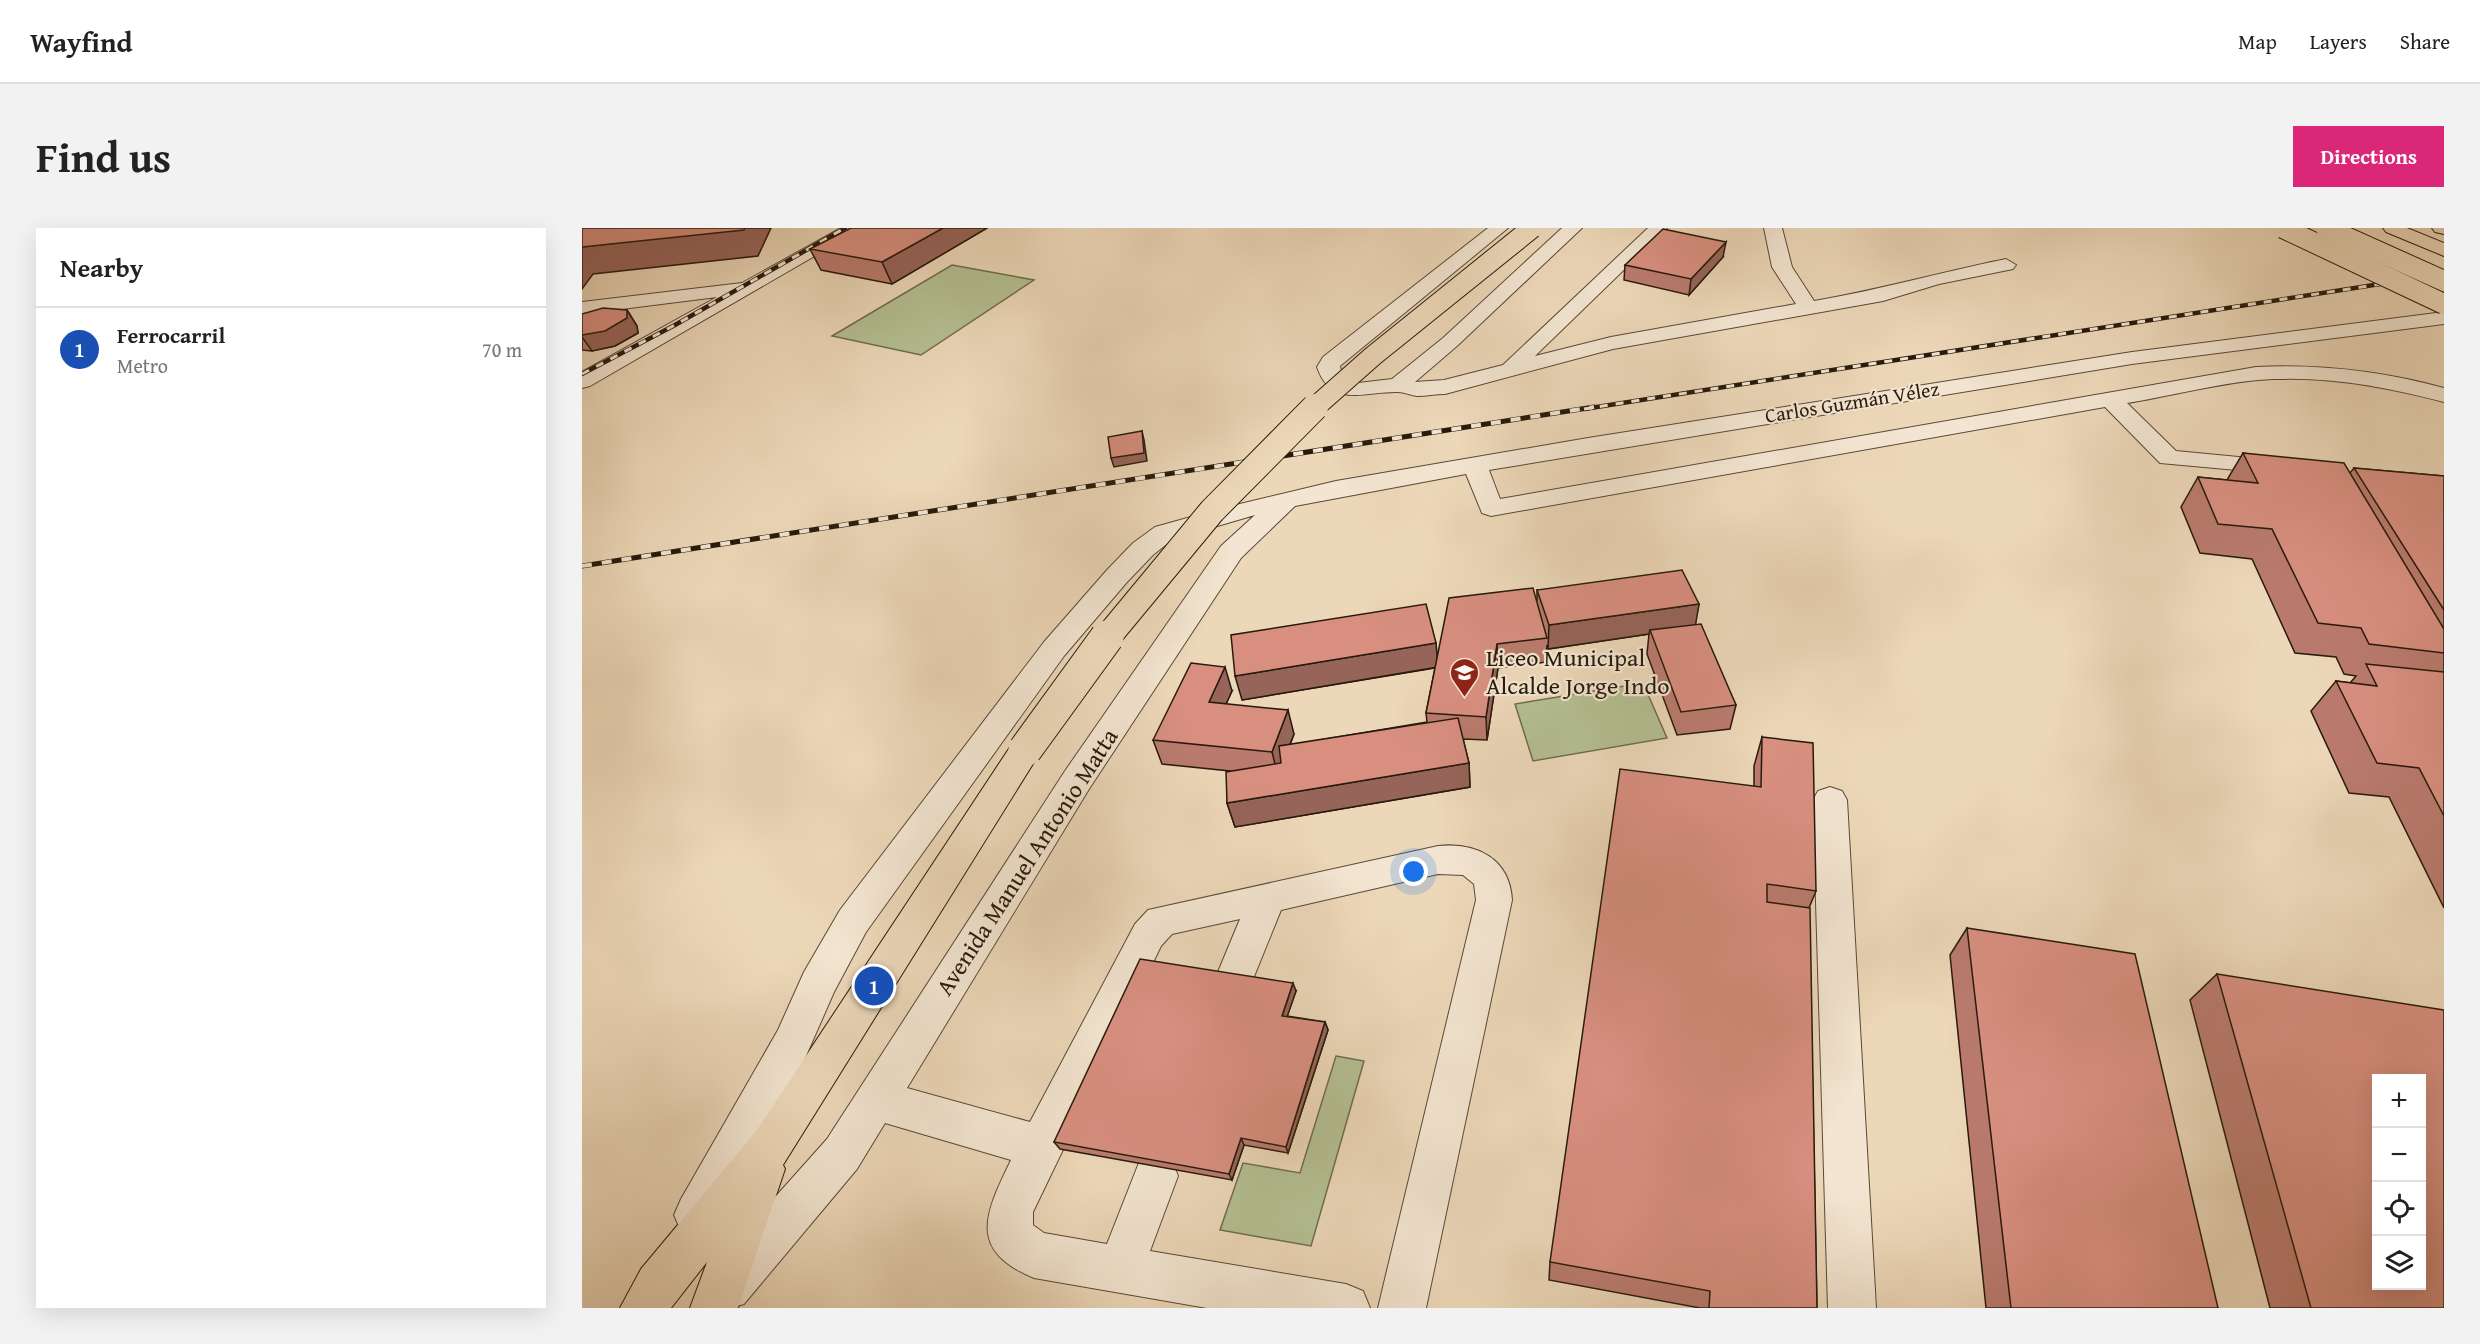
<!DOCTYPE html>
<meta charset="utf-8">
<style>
body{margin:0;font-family:"Gentium Book Plus",serif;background:#f2f2f2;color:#222}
.controls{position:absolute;right:18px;bottom:18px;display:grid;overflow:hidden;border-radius:0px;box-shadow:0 6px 24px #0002}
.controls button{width:54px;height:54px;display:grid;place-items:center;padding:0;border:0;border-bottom:2px solid #e0e0e0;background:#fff;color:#222;font:30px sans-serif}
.you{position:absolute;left:832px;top:644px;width:21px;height:21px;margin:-15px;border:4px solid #fff;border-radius:50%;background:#1a73e8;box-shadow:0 0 0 9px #1a73e833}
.badge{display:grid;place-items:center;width:39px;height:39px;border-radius:50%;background:#db2777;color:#fff;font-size:20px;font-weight:700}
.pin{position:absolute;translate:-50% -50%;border:3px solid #fff;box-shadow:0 2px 6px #0006}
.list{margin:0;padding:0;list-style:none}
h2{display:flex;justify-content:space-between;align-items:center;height:78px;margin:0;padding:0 24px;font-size:26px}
h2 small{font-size:20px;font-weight:400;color:#767676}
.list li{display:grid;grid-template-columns:39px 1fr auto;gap:18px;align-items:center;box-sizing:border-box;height:84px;padding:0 24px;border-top:2px solid #e0e0e0}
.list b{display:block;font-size:22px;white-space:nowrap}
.list p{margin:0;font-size:20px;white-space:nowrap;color:#767676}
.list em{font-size:20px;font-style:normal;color:#767676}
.icon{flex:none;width:33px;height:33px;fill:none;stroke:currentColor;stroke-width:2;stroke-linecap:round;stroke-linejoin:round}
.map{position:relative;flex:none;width:1862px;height:1080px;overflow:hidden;border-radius:0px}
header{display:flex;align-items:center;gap:36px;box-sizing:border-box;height:84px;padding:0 30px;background:#fff;border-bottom:2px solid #e0e0e0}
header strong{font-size:28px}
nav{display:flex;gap:33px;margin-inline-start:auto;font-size:21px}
.intro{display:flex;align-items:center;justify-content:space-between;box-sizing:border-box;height:144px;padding:0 36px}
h1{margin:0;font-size:42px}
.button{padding:15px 27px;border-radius:0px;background:#db2777;color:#fff;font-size:21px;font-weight:700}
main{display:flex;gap:36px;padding:0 36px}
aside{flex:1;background:#fff;border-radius:0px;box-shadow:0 6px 24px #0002}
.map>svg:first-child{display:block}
.green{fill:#b4bf92;stroke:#6e6c4f;stroke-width:1.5}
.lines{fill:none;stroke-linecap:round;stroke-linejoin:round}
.minor-casing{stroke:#584937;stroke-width:2}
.major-casing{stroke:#271a0c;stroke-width:2}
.highway-casing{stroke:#271a0c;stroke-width:2}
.minor{fill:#f3e5d1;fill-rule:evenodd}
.major{fill:#ecd7b8;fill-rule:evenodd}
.highway{fill:#ecd7b8;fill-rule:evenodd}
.rail-far1-casing{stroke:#271a0c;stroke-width:4.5}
.rail-casing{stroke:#271a0c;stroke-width:5}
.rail-far1{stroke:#f3e5d1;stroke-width:3;stroke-dasharray:8;stroke-linecap:butt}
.rail{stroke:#f3e5d1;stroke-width:4;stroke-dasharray:10;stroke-linecap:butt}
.major-bridge-far2-casing{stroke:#271a0c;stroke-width:22;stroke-linecap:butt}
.major-bridge-far1-casing{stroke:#271a0c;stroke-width:28;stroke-linecap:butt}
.major-bridge-casing{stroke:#271a0c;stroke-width:35;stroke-linecap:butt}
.highway-bridge-casing{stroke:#271a0c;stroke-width:22;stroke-linecap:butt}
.major-bridge-far2{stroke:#ecd7b8;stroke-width:20}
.major-bridge-far1{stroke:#ecd7b8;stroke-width:26}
.major-bridge{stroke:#ecd7b8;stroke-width:33}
.highway-bridge{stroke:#ecd7b8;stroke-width:20}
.wall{fill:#ba7b6e;stroke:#271a0c;stroke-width:1.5}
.shaded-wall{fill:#97645a;stroke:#271a0c;stroke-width:1.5}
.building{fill:#d88f80;stroke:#271a0c;stroke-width:1.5;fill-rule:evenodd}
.labels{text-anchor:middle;stroke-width:4.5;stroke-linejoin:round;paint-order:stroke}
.far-street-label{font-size:20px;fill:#271a0c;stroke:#f3e5d1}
.poi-label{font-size:24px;fill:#271a0c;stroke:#f3e5d1;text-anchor:start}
.street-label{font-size:24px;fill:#271a0c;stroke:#f3e5d1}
</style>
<header>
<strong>Wayfind</strong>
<nav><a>Map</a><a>Layers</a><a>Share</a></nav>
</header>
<div class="intro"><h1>Find us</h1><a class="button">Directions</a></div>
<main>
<aside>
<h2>Nearby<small></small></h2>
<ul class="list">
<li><span class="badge" style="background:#1a4fb4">1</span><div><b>Ferrocarril</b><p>Metro</p></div><em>70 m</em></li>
</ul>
</aside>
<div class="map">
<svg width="1862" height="1080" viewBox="0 0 1862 1080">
<rect width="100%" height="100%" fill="#ecd7b8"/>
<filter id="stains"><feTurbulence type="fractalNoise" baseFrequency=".00333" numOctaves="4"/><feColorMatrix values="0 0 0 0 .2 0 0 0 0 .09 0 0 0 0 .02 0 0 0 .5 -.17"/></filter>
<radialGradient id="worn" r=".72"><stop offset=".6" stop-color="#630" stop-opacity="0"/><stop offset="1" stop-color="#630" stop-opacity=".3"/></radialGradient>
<path class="green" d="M370 37 452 52 339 127 250 108Z
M1061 455 1085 510 951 533 933 476Z
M754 828 782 833 729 1018 638 1002 661 935 718 945Z"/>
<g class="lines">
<defs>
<path id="minor" d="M259 0H281L8 158 0 160V144L135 69 0 86V74L160 55Z
M906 0H926L758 138 760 147 776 155 810 151 861 110 980 0H1000L875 118 833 154 862 152 921 137 1066 0H1085L953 128 1029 109 1214 76 1190 39 1182 0H1200L1210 39 1232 73C1297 62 1360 44 1424 31L1434 37 1431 41 1357 56 1301 73 1031 121 863 166C854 166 844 168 835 168 828 167 822 164 816 164 784 163 749 181 735 139L741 129Z
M1862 84V96L1550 136 907 242 918 271 1674 139C1739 136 1799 143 1862 160V174C1800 158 1740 147 1676 152 1633 156 1588 168 1545 175L1594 223 1708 234 1711 239 1708 244 1699 246 1578 235 1523 179 909 288 900 285 884 246 713 278 659 330 507 561 325 860 448 894 553 696 566 682 856 618C894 614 928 630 930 672L844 1080H796L894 672 892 656 881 647 856 646 699 682 669 756 655 761 641 756 636 744 658 691 590 706 579 718 451 984V997L462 1005 525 1016 558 932 574 926 590 932 596 948 568 1023 764 1056 781 1063 788 1080H625L452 1050C384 1022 404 984 429 932L303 895 275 941 162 1076C149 1080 141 1080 128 1076L121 1059 128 1042 245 911 483 543 639 318 673 287 591 311 571 327 545 354 482 428 284 704 252 764 224 828 131 1003 115 1010 99 1003 92 987 99 971 196 802 222 744 258 682 462 414 525 342 551 315 573 299 641 280 754 253 1006 210 1550 124Z
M1248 559 1260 563 1265 572 1294 1080H1246L1231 572 1236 563Z"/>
<path id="major" d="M1850 0H1862V6L1853 4Z
M443 510 454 513 459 522 454 531 201 937 203 941 156 1080H108L125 1034 89 1080H38L59 1041 175 902 432 513Z"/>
<path id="highway" d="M1801 0H1825L1862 15V28L1804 4Z"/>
</defs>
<use href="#minor" class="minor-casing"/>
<use href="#major" class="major-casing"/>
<use href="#highway" class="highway-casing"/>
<use href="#minor" class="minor"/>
<use href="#major" class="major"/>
<use href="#highway" class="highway"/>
<defs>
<path id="rail-far1" d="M0 146 93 97 263 0
M1002 181 1862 46"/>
<path id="rail" d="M0 338 1012 179"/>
</defs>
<use href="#rail-far1" class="rail-far1-casing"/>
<use href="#rail" class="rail-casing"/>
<use href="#rail-far1" class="rail-far1"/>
<use href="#rail" class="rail"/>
<defs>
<path id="major-bridge-far2" d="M1701 0 1862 76
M731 181 791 128 950 0"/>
<path id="major-bridge-far1" d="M524 411 630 283 733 179"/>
<path id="major-bridge" d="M443 522 525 409"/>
<path id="highway-bridge" d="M1744 0 1862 53"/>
</defs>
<use href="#major-bridge-far2" class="major-bridge-far2-casing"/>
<use href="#major-bridge-far1" class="major-bridge-far1-casing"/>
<use href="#major-bridge" class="major-bridge-casing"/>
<use href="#highway-bridge" class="highway-bridge-casing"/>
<use href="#major-bridge-far2" class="major-bridge-far2"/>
<use href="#major-bridge-far1" class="major-bridge-far1"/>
<use href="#major-bridge" class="major-bridge"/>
<use href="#highway-bridge" class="highway-bridge"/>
</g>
<path class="wall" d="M405 0 310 56 239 42 228 21Z
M1141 29 1107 67 1042 52 1043 37Z
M45 82 55 98 56 105 33 118 10 123 0 122V86Z
M1661 225 1768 245 1772 240 1862 248V680L1807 569 1767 565 1729 483 1754 453 1768 455 1774 448 1762 446 1754 429 1713 425 1670 331 1618 325 1599 279 1616 249 1645 252Z
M955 362 1117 376 1113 396 1154 477 1148 501 1095 507 1065 426 1067 406 966 421 965 417 964 434 916 440 905 512 881 511 887 535 888 559 653 599 645 575 648 543 580 536 571 512 650 463 644 476 712 506 708 517 845 494 844 485 853 440 660 472 854 415 855 428 955 372Z
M1180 509 1234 663 1227 680 1235 1080H1118L967 1052 968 1034 1172 558V538Z
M1385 700 1636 1080H1404L1368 727Z
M1635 746 1862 1080H1688L1608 772Z
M714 763 705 788 743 794 746 802 706 925 662 917 650 952 478 921 472 914Z"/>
<path class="shaded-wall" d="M163 0H189L176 28 11 46 0 61V19Z
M361 0H405L310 56 300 34Z
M1144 14 1141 29 1107 67 1109 51Z
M45 82 55 98 56 105 33 118 10 123 0 109V107Z
M560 203 562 212 565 233 532 239 529 230Z
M1117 376 1113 400 1068 402 1067 406 966 421 967 397Z
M854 415 856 439 660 472 653 448Z
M915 416 916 440 905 512 904 489Z
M643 439 650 463 634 498 627 474Z
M706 482 712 506 696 548 690 524Z
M887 535 888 559 653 599 645 575Z
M711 755 714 763 703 795 700 788Z
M743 794 746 802 706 925 704 919Z
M659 910 662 917 650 952 647 946Z"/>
<path class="building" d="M0 0H163L162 2 0 19Z
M269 0H361L300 34 228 21Z
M1081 1 1144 14 1109 51 1043 37Z
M21 80 45 82V90L23 103 0 107V86Z
M560 203 562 225 529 230 526 209Z
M1661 225 1762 235 1862 401V425L1787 416 1779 400 1736 395 1690 301 1636 296 1616 249 1676 255Z
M1772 240 1862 248V382Z
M1100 342 1117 376 967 397 955 362Z
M951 360 965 410 915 416 904 489 844 485 867 370Z
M844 376 854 415 653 448 649 407Z
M1119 396 1154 477 1099 484 1068 402Z
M609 435 643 439 627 474 706 482 690 524 571 512Z
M1784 436 1862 444V588L1837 540 1795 535 1754 453 1795 458Z
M876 490 887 535 645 575 644 544 699 535 697 518Z
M1180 509 1231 515 1234 663 1185 656V674L1228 680 1235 1080H1127L1128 1063 968 1034 1038 541 1179 559Z
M1385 700 1553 726 1636 1080H1429Z
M558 731 711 755 700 788 743 794 704 919 659 910 647 946 472 914Z
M1635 746 1862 782V1080H1729ZM1794 850H1839V1058H1794Z"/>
<defs>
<symbol id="school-pin" viewBox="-11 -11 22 30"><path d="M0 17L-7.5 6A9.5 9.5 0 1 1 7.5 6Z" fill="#8f2418" stroke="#f3e5d1"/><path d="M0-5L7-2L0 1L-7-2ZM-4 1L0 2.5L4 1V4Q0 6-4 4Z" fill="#fff"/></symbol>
</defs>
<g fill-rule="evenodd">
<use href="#school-pin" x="866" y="428" width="33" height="45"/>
</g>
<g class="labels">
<g class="far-street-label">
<text transform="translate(1270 174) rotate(-9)" y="7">Carlos Guzmán Vélez</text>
</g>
<g class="poi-label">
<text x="904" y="438">Liceo Municipal<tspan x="904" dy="28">Alcalde Jorge Indo</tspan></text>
</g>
<g class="street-label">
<text transform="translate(445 634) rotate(-57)" y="8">Avenida Manuel Antonio Matta</text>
</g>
</g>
<rect width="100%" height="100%" filter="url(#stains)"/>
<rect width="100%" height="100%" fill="url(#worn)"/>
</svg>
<div class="controls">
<button>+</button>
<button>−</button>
<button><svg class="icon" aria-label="locate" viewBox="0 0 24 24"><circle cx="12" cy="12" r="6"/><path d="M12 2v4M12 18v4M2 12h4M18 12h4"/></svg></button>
<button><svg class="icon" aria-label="layers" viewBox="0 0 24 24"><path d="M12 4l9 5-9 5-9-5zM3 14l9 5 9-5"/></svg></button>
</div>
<div class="you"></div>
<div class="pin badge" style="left:292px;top:758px;background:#1a4fb4">1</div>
</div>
</main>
